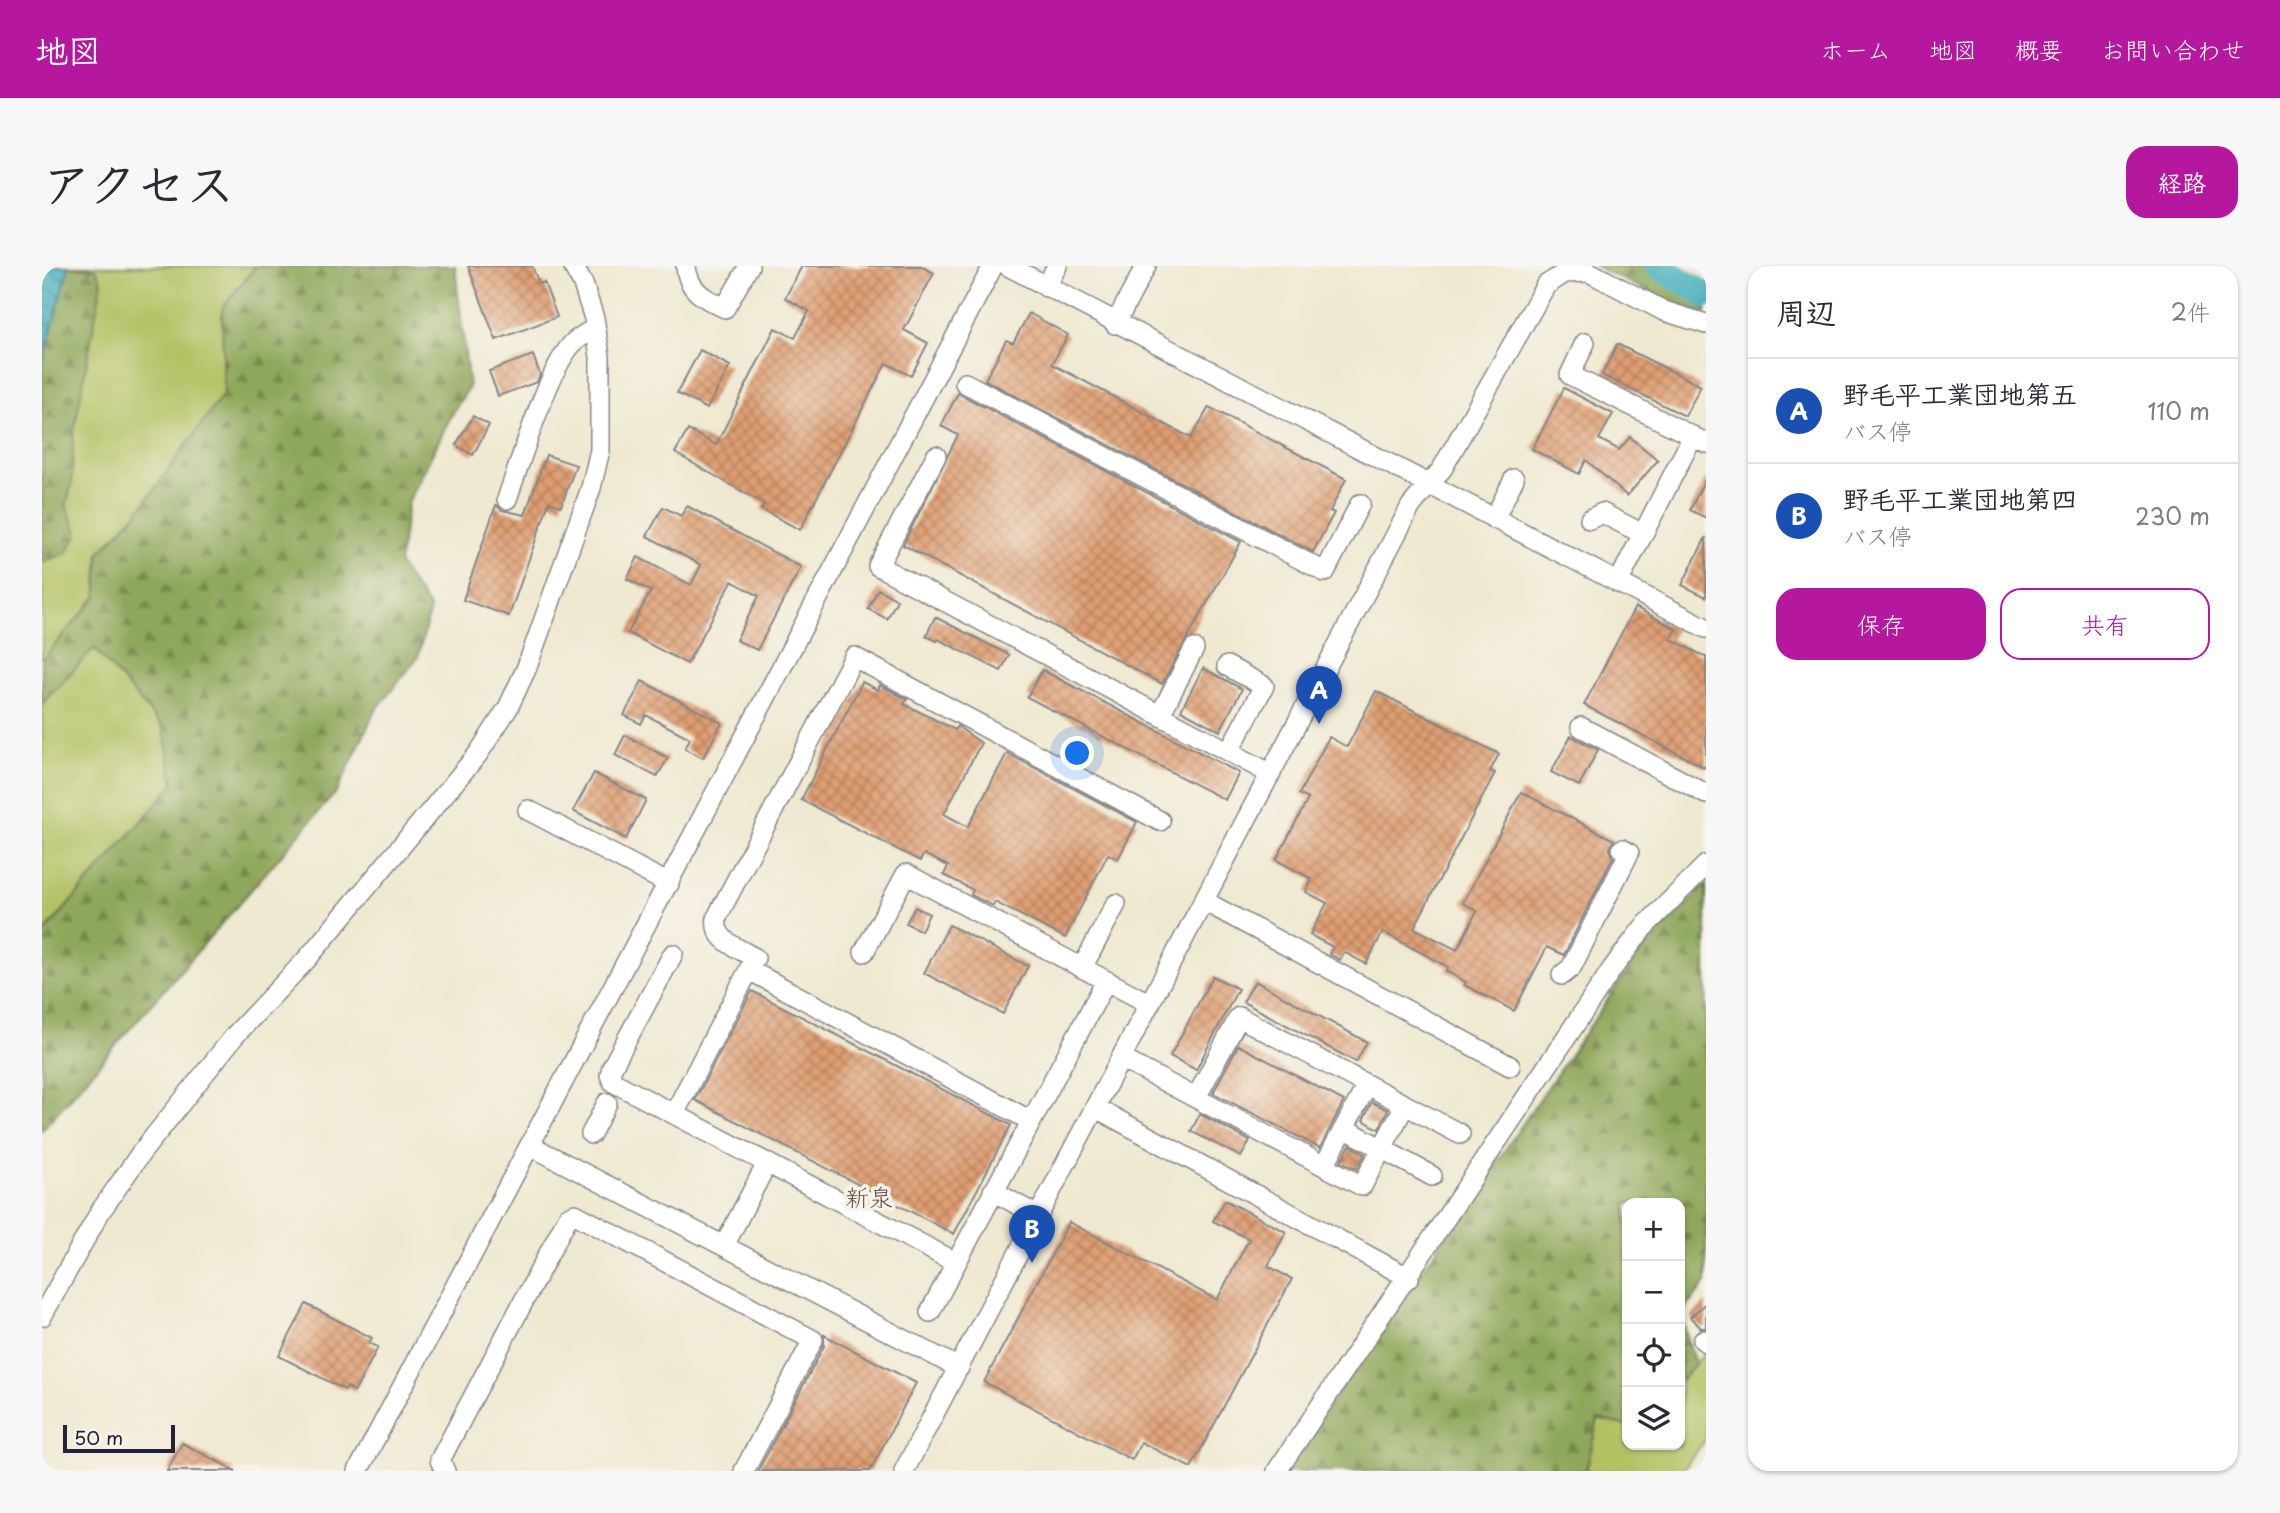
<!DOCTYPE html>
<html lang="ja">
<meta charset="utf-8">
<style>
body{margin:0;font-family:"Playpen Sans","Klee One",sans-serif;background:#f7f7f7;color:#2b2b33}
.controls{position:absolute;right:21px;bottom:21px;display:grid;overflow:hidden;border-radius:14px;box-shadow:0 2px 5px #0004}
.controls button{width:63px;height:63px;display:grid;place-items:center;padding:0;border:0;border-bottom:2px solid #e1e1e2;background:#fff;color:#2b2b33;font:35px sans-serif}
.scale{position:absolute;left:21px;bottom:18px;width:112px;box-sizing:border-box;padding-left:7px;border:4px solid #22223b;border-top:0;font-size:19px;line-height:24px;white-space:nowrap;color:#22223b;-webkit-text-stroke:5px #f7f3e8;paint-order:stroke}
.you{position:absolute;left:1036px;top:488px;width:24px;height:24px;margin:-18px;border:5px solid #fff;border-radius:50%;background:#1a73e8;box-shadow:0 0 0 10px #1a73e833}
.badge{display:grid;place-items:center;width:46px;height:46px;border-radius:50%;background:#b5179e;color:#fff;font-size:23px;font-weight:700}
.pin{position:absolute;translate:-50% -58px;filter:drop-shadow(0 2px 4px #0008)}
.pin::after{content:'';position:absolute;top:37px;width:24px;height:21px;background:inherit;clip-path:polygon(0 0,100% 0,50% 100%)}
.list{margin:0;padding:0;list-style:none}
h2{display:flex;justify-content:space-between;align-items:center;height:91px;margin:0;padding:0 28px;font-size:30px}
h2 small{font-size:23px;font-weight:400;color:#7c7c81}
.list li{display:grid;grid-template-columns:46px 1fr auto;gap:21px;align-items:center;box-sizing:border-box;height:105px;padding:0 28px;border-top:2px solid #e1e1e2}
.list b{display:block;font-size:26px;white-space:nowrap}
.list p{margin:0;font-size:23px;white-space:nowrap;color:#7c7c81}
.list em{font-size:23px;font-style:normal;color:#7c7c81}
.actions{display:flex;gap:14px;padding:21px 28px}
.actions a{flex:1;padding:16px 0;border:2px solid #b5179e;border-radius:21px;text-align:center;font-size:24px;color:#b5179e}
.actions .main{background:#b5179e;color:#fff}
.icon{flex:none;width:38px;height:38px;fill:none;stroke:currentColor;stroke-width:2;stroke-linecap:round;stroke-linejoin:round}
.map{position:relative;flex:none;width:1664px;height:1205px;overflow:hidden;border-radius:21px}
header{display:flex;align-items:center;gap:42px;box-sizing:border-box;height:98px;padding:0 35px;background:#b5179e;color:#fff}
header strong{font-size:33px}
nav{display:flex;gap:38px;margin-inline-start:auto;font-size:24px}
.intro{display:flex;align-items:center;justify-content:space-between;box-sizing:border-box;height:168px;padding:0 42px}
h1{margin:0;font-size:49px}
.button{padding:18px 32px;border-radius:21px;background:#b5179e;color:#fff;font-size:24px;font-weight:700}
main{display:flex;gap:42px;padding:0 42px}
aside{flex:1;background:#fff;border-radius:21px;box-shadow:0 2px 5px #0004}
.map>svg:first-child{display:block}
.green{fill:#b3c164;stroke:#6a7250;stroke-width:2}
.forest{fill:url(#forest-firs);stroke:#58644a;stroke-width:2}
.water{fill:url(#water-waves);stroke:#30687c;stroke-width:2}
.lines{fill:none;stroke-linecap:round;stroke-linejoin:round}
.river{stroke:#3fadbc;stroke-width:26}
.building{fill:url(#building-cross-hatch)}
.minor-casing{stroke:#888686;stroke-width:22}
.minor{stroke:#fff;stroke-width:19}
.labels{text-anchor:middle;stroke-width:7;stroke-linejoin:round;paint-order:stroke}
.quarter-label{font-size:24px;fill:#644d4e;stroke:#f7f3e8}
</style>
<header>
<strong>地図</strong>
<nav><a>ホーム</a><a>地図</a><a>概要</a><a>お問い合わせ</a></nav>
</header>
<div class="intro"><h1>アクセス</h1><a class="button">経路</a></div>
<main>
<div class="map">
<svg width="1664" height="1205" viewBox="0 0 1664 1205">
<defs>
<pattern id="forest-firs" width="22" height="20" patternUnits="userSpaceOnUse" patternTransform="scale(1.75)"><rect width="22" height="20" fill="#8ea75a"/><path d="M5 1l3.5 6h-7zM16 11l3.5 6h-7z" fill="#74884c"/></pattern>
<pattern id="water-waves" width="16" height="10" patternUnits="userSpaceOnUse" patternTransform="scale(1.75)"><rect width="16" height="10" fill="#3fadbc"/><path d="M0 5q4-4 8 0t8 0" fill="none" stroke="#348c9a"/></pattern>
<pattern id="building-cross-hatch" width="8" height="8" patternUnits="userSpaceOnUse" patternTransform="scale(1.75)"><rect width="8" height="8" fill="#df9e71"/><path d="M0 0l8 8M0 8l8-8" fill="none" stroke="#b4805e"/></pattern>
</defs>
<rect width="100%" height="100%" fill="#f7f3e8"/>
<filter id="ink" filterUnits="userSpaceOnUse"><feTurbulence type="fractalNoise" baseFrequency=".0143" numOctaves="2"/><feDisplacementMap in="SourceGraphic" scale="14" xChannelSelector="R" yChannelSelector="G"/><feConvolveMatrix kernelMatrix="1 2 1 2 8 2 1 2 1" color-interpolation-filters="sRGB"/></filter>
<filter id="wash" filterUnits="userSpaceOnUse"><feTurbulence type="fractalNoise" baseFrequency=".00686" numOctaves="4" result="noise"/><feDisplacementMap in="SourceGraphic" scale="28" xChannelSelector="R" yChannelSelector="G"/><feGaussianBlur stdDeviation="1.57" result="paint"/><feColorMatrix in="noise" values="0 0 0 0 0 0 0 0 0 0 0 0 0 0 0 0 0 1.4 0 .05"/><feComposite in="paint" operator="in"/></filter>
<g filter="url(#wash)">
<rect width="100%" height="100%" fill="#efe9d1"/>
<path class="green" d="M0 0H214L180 42 182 127 95 247 57 287 52 381 121 461 132 518 0 669Z
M1664 1085V1173L1640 1205H1544L1556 1153 1585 1160V1179H1638V1115Z"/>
<path class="forest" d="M27 0 54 3 60 16 31 170 30 217 24 240 36 268 25 286 0 297V98Z
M214 0H413L427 121 409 150 366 237 357 298 388 343 376 391 332 447 296 524 0 864V669L132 518 121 461 52 382 0 438V394L55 330 57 287 95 247 182 127 180 42Z
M1552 0H1608L1664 33V47L1643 42Z
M1664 618V1017L1639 1049 1653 1098 1638 1115V937H1585V1160L1556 1153 1544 1205H1243L1595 691Z"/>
<path class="water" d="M0 0H27L0 98Z"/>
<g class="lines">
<path class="river" d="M1616 0 1664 29"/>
</g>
<g id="blocks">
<path class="building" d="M426 0H490L497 18 502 16 515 51 454 74Z
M760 0H879L892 7 862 64 886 77 869 110 844 97 758 264 719 243 722 238 633 187 646 164 674 179 733 62 753 72 767 45 743 32Z
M987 47 1026 69 1010 98 1149 172 1167 141 1304 213 1288 245 1292 247 1271 286 943 114 964 74 971 77Z
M1575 78 1659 120 1643 150 1560 109Z
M658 84 688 100 665 143 635 127Z
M491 89 498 109 495 116 456 130 447 105Z
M1522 122 1571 148 1557 173 1577 184 1588 171 1616 194 1585 230 1544 194 1537 208 1490 183Z
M916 127 1199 276 1120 418 861 279 916 169 899 160Z
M431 150 447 159 431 189 414 179Z
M504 189 534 199 519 240 507 236 467 350 421 334 454 239 460 244 483 249Z
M1664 211V252L1648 244Z
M645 240 759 301 715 384 694 374 717 330 690 315 645 398 586 367 609 325 585 313 596 291 649 319 659 299 605 270 621 241 639 250Z
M1664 271V331L1640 319Z
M836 323 855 334 845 353 826 343Z
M1593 341 1634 363 1629 373 1664 391V502L1542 439Z
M893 351 967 389 959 405 896 373 895 375 884 370Z
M1161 402 1200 423 1178 465 1139 444Z
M1000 404 1197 507 1183 534 985 431Z
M600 415 680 457 661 492 643 483 648 472 604 449 599 458 582 449Z
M820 416 836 424 838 419 865 433 862 438 913 464 915 460 939 477 902 548 926 561 965 487 1095 556 1076 593 1066 588 1023 672 953 636 951 640 929 629 931 624 902 609 906 600 882 588 878 595 759 534Z
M1334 425 1457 488 1448 505 1453 507 1372 662 1415 684 1435 645 1421 637 1479 526 1572 574 1568 582 1571 591 1522 689 1505 681 1472 745 1422 719 1424 716 1404 705 1406 701 1341 666 1324 698 1302 686 1298 694 1287 688 1291 681 1268 669 1285 637 1264 626 1270 613 1234 594 1266 533 1257 528 1287 471 1305 481Z
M583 469 626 492 615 511 573 489Z
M1529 470 1556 484 1537 520 1509 506Z
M552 507 604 534 584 573 531 545Z
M873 641 887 648 879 665 864 657Z
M907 659 986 700 961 748 882 707Z
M1171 710 1196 723 1154 804 1128 790Z
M1213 715 1325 776 1314 796 1201 736Z
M710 725 969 859 912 968 653 834Z
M1196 779 1302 835 1278 882 1171 827Z
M1330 836 1346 844 1337 863 1321 854Z
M1158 848 1208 875 1199 891 1149 865Z
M1308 879 1323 888 1315 903 1299 895Z
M1183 934 1244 966 1226 1000 1250 1013 1149 1202 1099 1176 1090 1194 942 1116 1027 956 1175 1034 1207 973 1171 955Z
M1664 1037V1062H1659L1648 1051Z
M264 1038 330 1072 327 1077 336 1081 313 1125 305 1121 303 1124 237 1090Z
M782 1069 874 1117 828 1205H716L782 1080Z
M140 1177 194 1205H125Z"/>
</g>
</g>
<g filter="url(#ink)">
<use href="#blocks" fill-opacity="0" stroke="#888686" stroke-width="2"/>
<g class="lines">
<defs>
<path id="minor" d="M644 0C646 25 663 33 683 42L707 0
M966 0 1664 362
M1004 21 1015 0
M1073 58 1104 0
M1543 77 1528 109 1664 177
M923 117 1283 306 1318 238
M894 190 836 300 1229 508
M465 233C478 197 507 101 531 77 537 71 546 67 553 62
M1452 253 1472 213
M1548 253 1560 247 1601 268
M1576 317 1651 170
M1185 400 1222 420 1187 485
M1118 449 1152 383
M1539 461 1664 528
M486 544 627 618
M1162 635 1468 800
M822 686 864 608 1108 738
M631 688 570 801 568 809 571 816 913 996
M1040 702 1074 638
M707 704 989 855
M1520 709 1529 702 1587 587 1580 583
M1080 793 1320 920 1363 839
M1154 832 1197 751 1418 868
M1054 842 1367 1012
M632 848 713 692C695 681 671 675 675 651L812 391 1118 555
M1302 862 1390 910
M549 868 565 837
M489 880 917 1102
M1282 900 1325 819
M951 925 996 950
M682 980 725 897
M888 1046 1064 715
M0 1050 58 946 99 887 194 768 265 693 436 488 466 442 485 401 549 222 558 184V90L552 52 541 18 531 0
M1661 1074 1664 1076
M316 1205 951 0
M403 1205 398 1194 526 951 533 948 771 1074 702 1205
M862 1205 1369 240 1400 203 1504 19 1523 7 1547 6 1622 45 1664 58
M1235 1205 1570 703 1601 662 1664 599"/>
</defs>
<use href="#minor" class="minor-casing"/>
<use href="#minor" class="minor"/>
</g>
</g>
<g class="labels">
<g class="quarter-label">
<text x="827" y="940">新泉</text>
</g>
</g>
</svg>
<div class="controls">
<button>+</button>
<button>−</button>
<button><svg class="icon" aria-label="locate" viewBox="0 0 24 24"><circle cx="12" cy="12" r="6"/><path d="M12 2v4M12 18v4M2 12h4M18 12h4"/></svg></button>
<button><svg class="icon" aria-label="layers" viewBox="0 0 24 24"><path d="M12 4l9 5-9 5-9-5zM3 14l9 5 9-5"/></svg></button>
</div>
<div class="scale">50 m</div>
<div class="you"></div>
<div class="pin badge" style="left:1277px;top:458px;background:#1a4fb4">A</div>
<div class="pin badge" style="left:990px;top:997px;background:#1a4fb4">B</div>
</div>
<aside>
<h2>周辺<small>2件</small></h2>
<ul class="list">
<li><span class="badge" style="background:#1a4fb4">A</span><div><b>野毛平工業団地第五</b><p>バス停</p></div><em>110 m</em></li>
<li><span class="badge" style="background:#1a4fb4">B</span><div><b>野毛平工業団地第四</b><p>バス停</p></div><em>230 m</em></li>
</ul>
<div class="actions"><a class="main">保存</a><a>共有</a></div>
</aside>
</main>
